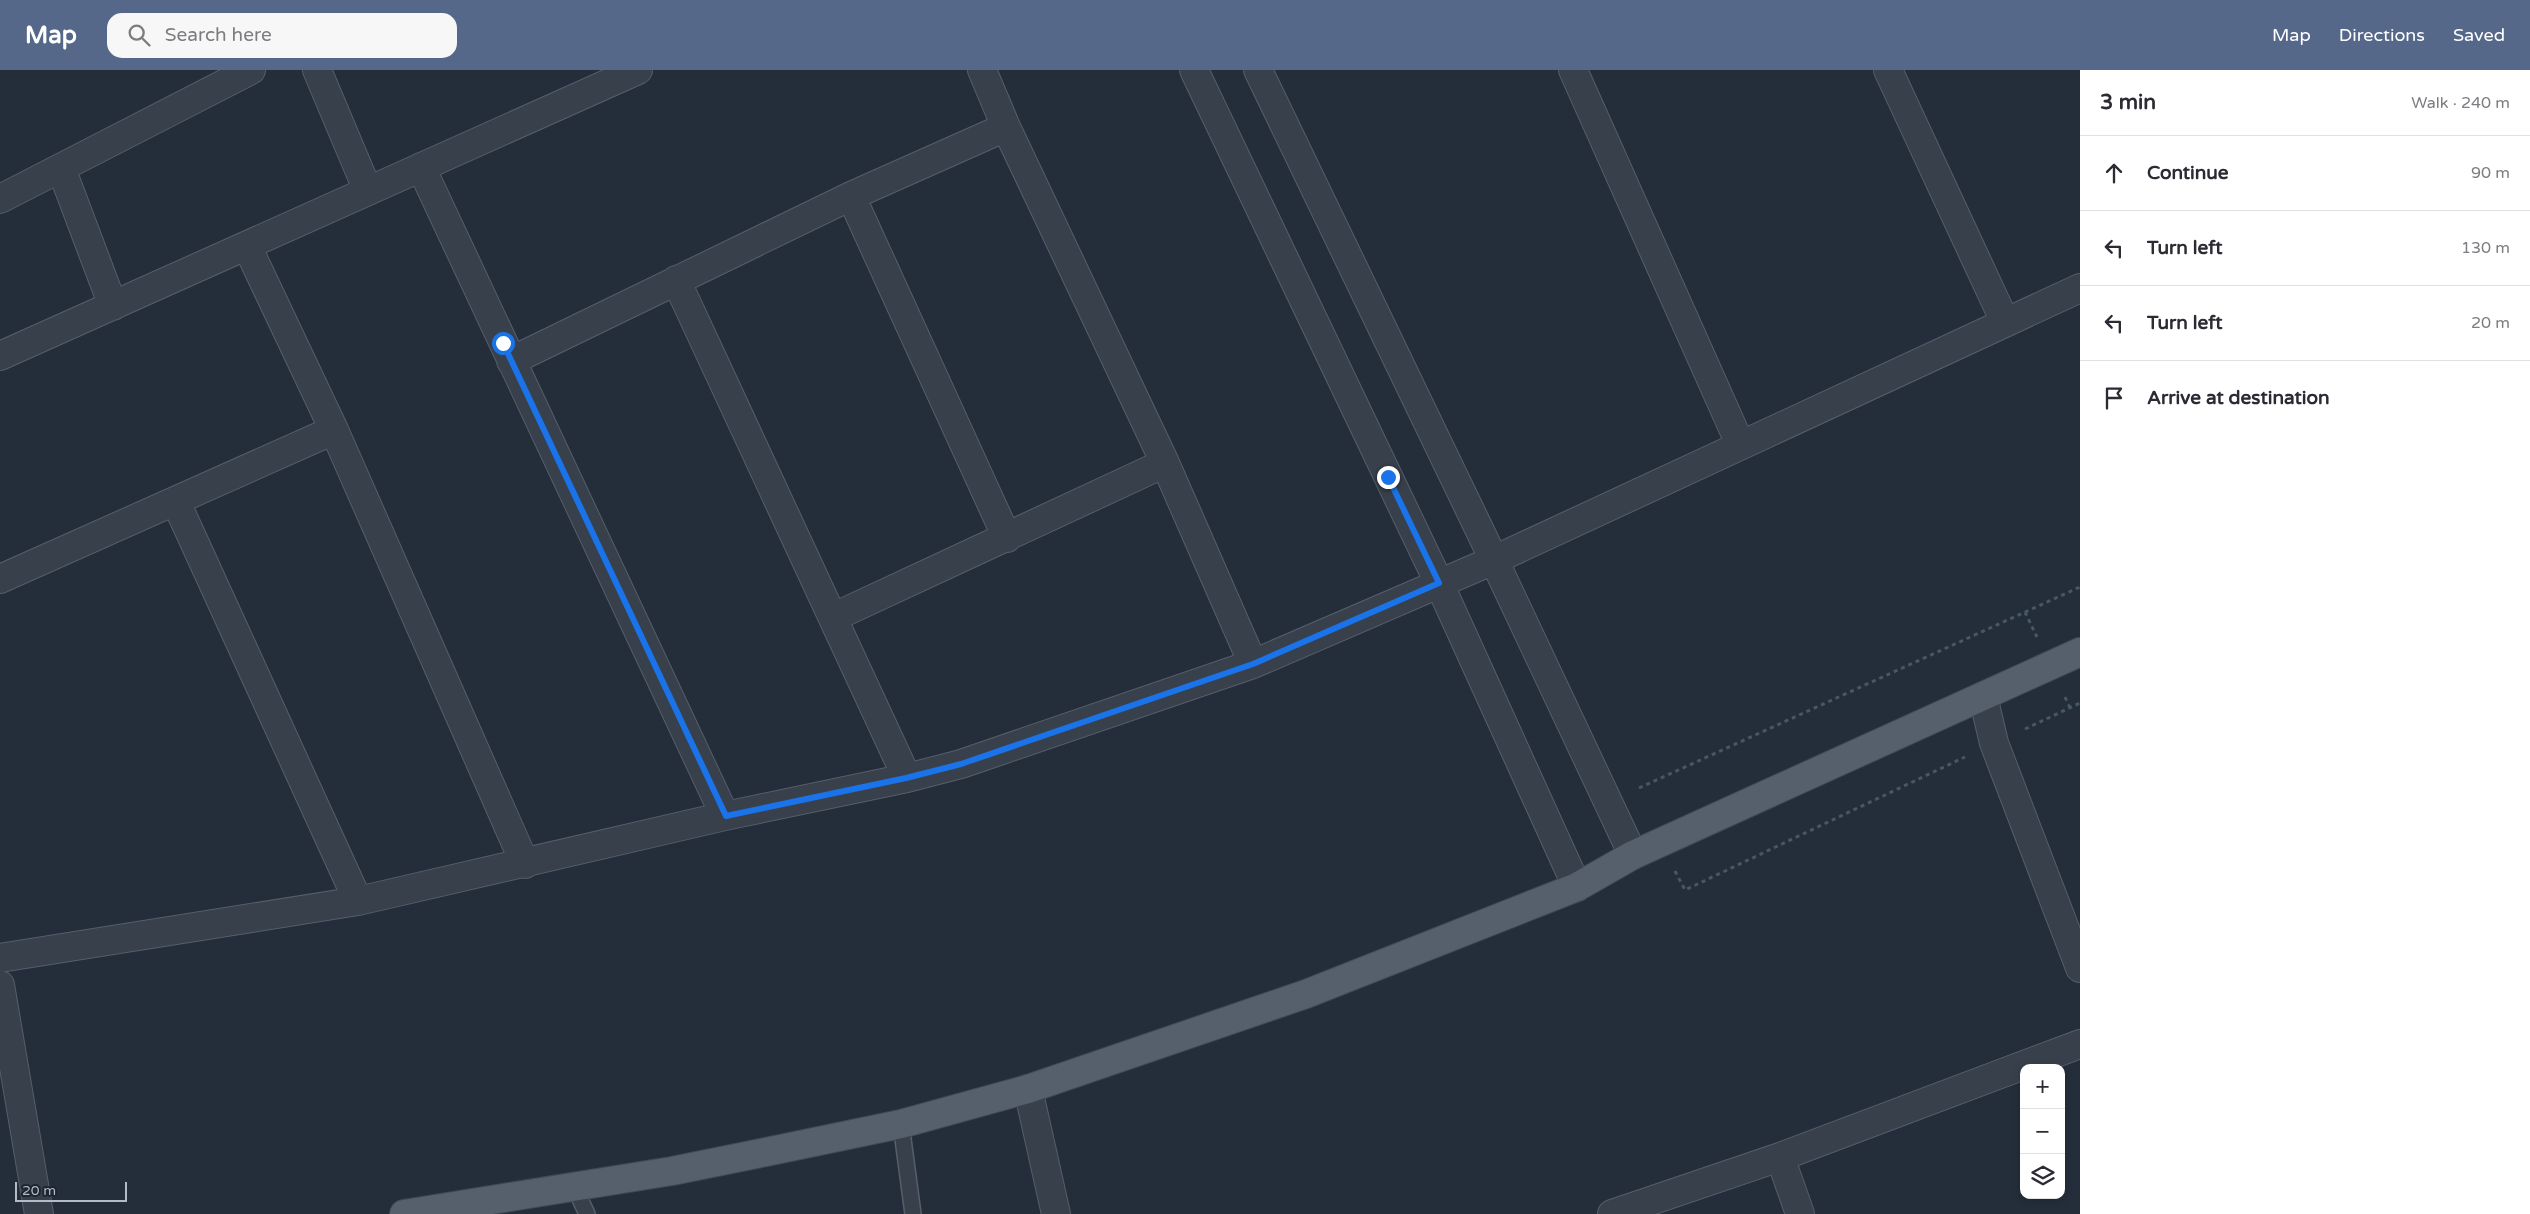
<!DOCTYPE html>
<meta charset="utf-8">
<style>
body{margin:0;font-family:"Varela Round",sans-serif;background:#f7f7f7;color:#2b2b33}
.controls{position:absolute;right:15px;bottom:15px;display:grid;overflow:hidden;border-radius:10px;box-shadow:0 2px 8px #0003}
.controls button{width:45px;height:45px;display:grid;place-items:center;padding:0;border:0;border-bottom:1px solid #e1e1e2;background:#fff;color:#2b2b33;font:25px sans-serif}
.scale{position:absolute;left:15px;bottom:12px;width:112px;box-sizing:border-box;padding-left:5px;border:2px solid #b3bbc7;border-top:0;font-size:14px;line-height:18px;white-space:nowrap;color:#b3bbc7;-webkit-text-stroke:4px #1d2531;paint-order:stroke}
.stop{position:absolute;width:15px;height:15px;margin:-11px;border:4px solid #1a73e8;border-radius:50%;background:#fff}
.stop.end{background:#1a73e8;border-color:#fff;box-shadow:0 1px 5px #0008}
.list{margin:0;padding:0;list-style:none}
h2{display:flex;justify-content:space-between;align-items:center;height:65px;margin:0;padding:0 20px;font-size:21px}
h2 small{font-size:16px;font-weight:400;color:#7c7c81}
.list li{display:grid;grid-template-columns:32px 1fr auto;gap:15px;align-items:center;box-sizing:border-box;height:75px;padding:0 20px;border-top:1px solid #e1e1e2}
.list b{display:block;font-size:19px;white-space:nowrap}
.list em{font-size:16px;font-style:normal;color:#7c7c81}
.icon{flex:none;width:28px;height:28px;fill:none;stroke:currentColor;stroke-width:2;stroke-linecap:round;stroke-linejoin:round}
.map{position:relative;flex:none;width:2080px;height:1144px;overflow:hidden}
header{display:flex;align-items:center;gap:30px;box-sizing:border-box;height:70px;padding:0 25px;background:#56688a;color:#fff}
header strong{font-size:24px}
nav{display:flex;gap:28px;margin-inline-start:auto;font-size:18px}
.search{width:350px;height:45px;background:#f7f7f7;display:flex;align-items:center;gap:12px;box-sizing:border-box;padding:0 18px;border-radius:15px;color:#7c7c81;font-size:19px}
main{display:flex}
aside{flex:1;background:#fff}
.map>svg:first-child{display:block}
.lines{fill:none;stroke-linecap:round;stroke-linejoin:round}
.lane-casing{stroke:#565e6a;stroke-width:18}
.street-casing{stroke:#565e6a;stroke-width:30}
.primary-casing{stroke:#414955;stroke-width:30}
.path{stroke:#46595c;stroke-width:3;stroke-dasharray:4 4;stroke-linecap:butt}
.lane{stroke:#38404c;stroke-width:15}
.street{stroke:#38404c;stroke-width:28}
.primary{stroke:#565f6c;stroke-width:28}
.route{stroke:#1a73e8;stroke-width:6}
</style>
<header>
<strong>Map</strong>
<div class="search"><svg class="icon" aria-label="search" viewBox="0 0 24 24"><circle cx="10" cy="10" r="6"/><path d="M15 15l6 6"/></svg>Search here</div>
<nav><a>Map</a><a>Directions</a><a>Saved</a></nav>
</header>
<main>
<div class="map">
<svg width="2080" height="1144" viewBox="0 0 2080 1144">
<rect width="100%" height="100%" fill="#242e3b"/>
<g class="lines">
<defs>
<path id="lane" d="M901 1054 913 1144
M574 1116 587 1144"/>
<path id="street" d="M317 0 368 121
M982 0 1006 57 1165 393 1253 594
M1194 0 1439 513 1577 817
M1258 0 1494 490 1633 785
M1573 0 1740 374
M1888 0 2005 252
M421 97 725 746
M61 98 113 236
M851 126 1007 468
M0 129 251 0
M247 176 334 360 525 794
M676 210 907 708
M0 286 638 0
M511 291 851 126 1006 57
M176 432 358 831
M0 509 334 360
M834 547 1165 393
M1983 626 1994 673 2080 898
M0 888 358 831 725 746 907 708 961 694 1253 594 1494 490 2080 218
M0 915 39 1144
M1028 1019 1056 1144
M1780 1087 1800 1144
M1612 1144 1780 1087 2080 974"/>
<path id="primary" d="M404 1144 672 1101 766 1082 901 1054 1028 1019 1306 924 1577 817 1633 785 2080 582"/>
</defs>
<use href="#lane" class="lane-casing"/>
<use href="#street" class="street-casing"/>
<use href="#primary" class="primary-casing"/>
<path class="path" d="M2025 542 2037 567
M2065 627 2070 638
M2025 659 2080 633
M1639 718 2080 517
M1675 801 1685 820 1965 687"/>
<use href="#lane" class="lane"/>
<use href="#street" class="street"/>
<use href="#primary" class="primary"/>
</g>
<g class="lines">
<path class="route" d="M503 273 726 746 906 708 961 694 1253 594 1439 513 1388 407"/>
</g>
</svg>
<div class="controls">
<button>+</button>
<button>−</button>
<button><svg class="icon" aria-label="layers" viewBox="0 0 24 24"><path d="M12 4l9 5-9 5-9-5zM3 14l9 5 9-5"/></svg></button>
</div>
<div class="scale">20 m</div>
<div class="stop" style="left:503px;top:273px"></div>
<div class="stop end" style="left:1388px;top:407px"></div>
</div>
<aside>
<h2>3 min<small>Walk · 240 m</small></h2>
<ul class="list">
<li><svg class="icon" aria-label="ahead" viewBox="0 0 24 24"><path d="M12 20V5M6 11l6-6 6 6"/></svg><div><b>Continue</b></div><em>90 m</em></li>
<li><svg class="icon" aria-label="left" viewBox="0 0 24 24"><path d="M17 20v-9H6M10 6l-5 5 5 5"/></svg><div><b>Turn left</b></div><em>130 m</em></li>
<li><svg class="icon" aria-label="left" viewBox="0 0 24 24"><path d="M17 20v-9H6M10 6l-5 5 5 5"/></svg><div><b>Turn left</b></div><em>20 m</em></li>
<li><svg class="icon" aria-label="arrive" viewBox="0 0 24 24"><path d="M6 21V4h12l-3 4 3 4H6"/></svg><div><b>Arrive at destination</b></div></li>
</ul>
</aside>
</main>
